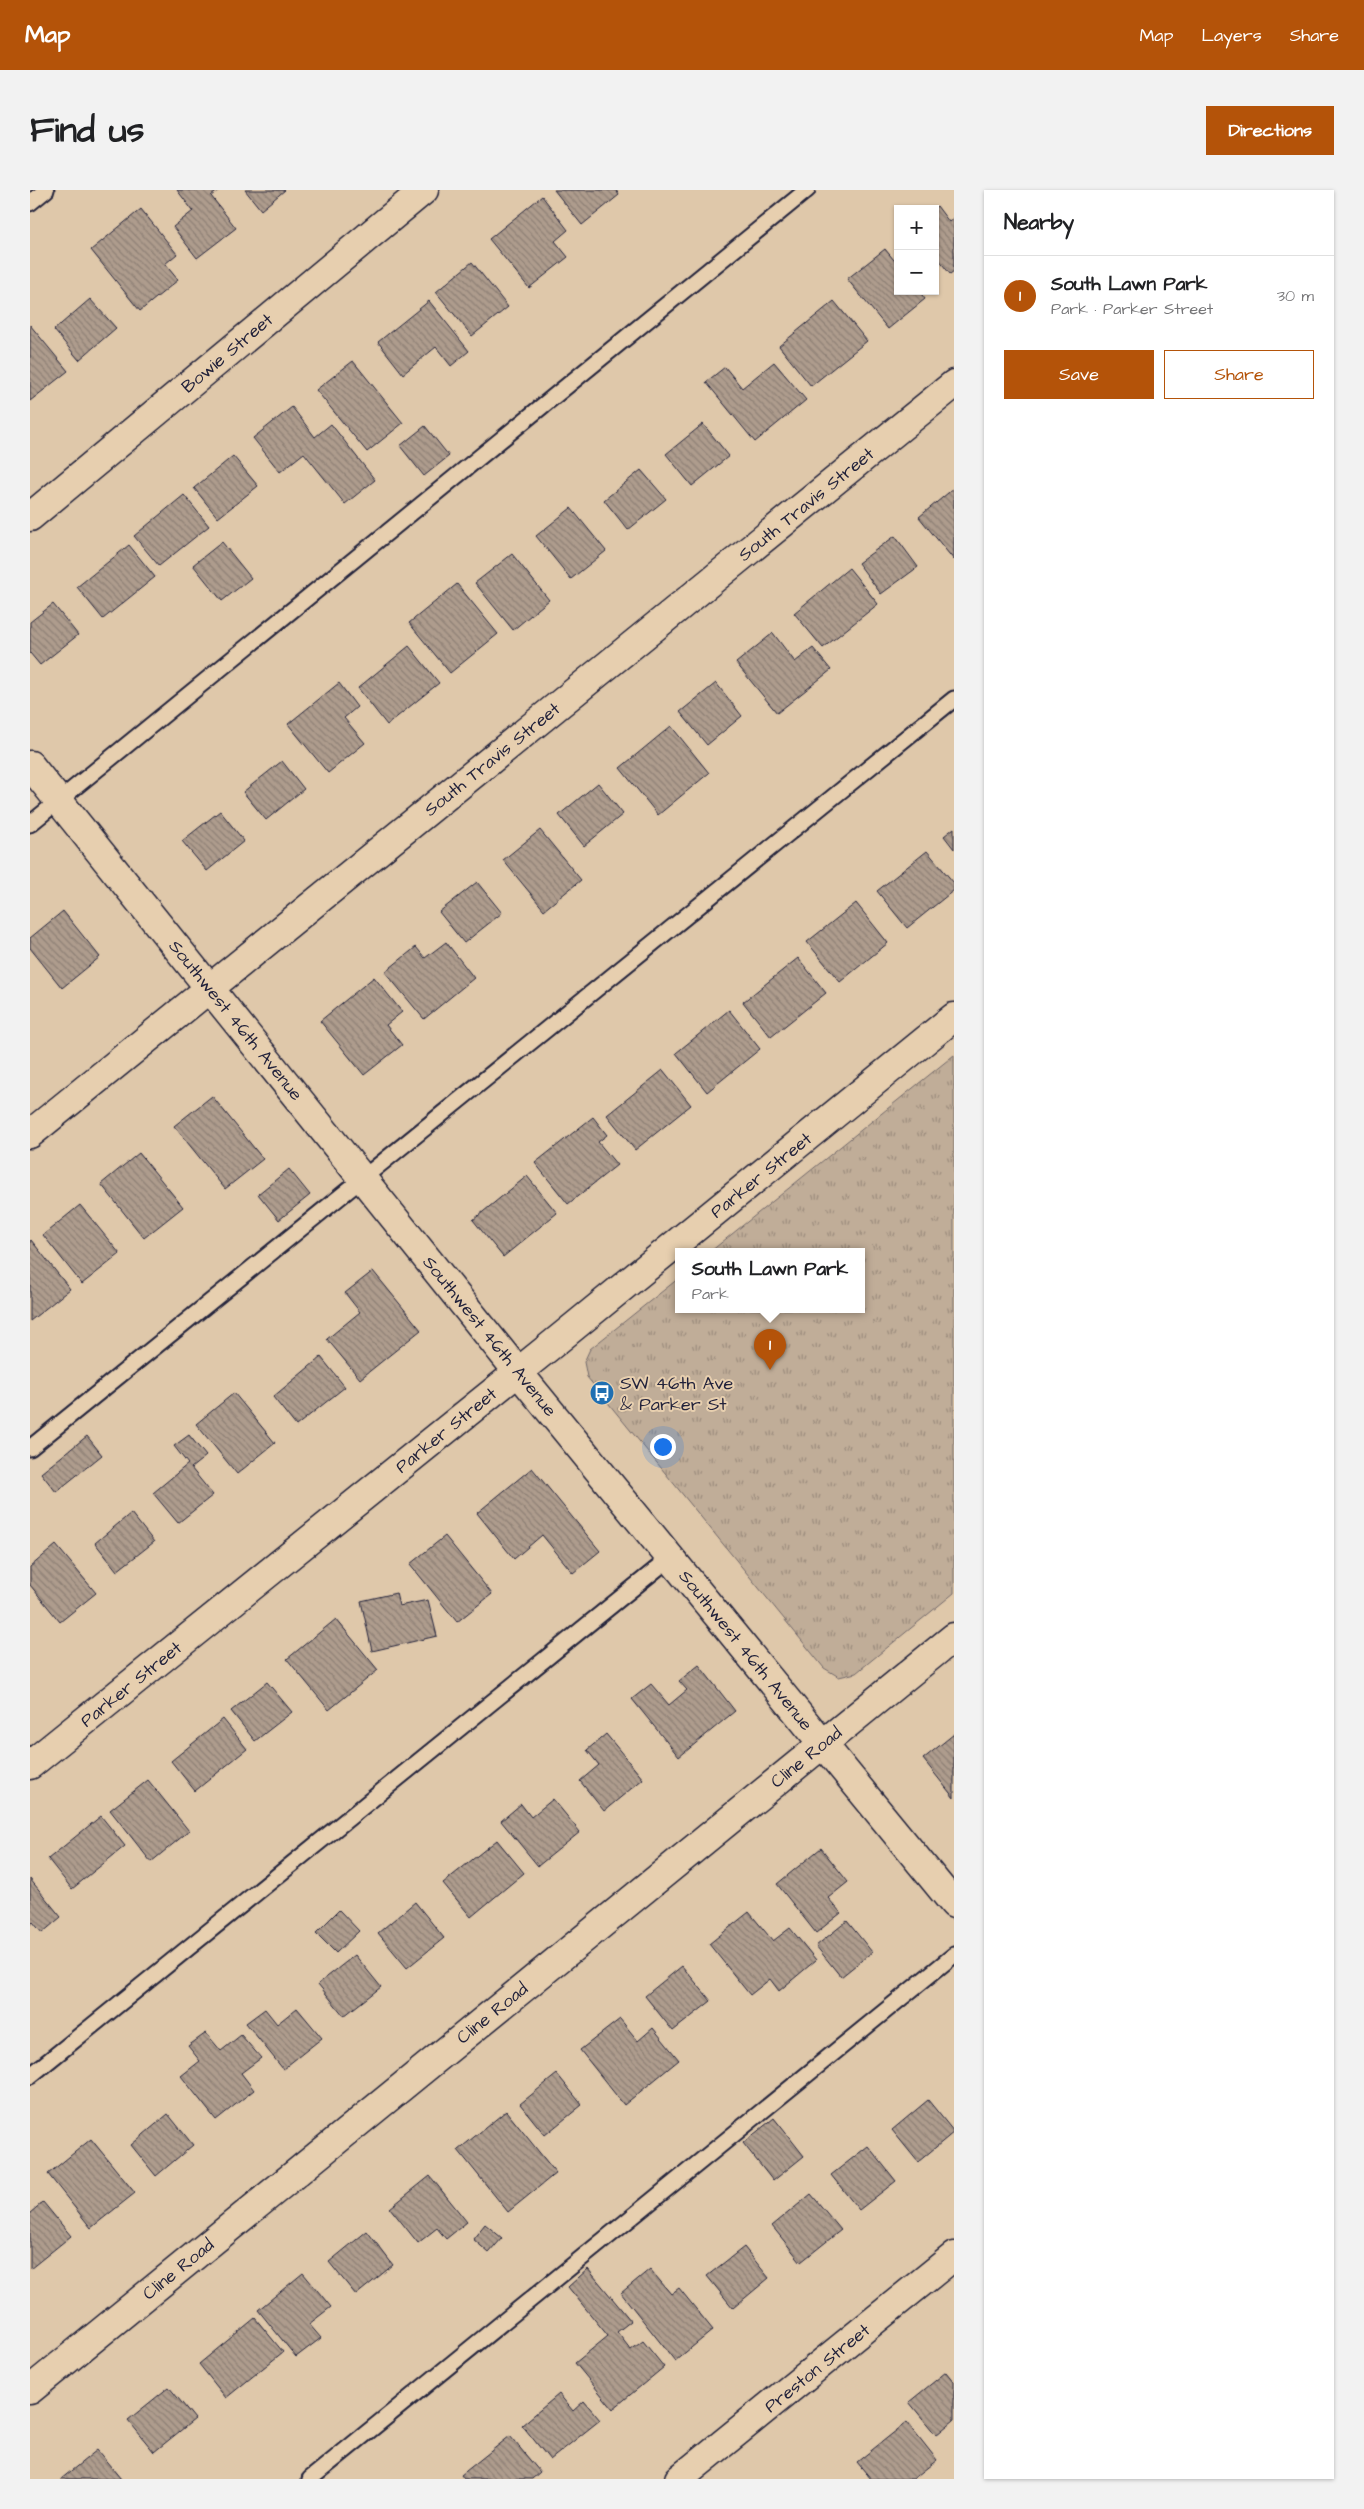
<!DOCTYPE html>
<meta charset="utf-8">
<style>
body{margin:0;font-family:"Architects Daughter",sans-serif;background:#f2f2f2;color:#202124}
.controls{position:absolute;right:15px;top:15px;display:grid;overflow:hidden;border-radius:0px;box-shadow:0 1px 4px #0004}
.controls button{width:45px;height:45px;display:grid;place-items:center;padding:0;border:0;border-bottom:1px solid #e0e0e0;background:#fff;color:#202124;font:25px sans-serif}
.you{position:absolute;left:632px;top:1256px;width:18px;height:18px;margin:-12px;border:4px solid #fff;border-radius:50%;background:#1a73e8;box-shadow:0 0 0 8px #1a73e833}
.badge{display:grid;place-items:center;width:32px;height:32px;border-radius:50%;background:#b45309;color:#fff;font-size:16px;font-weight:700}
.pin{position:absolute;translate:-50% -41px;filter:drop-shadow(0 1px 2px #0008)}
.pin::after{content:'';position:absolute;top:26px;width:18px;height:15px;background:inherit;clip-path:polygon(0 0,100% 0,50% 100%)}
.popup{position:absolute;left:645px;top:1058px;width:190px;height:65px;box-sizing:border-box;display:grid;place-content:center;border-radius:0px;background:#fff;filter:drop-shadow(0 1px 4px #0005);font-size:16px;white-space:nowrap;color:#757577}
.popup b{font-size:19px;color:#202124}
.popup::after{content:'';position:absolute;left:50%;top:100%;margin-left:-10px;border:10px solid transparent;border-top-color:#fff}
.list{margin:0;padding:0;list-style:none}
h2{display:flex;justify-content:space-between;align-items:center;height:65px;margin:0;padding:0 20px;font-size:21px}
h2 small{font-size:16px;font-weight:400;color:#757577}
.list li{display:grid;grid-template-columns:32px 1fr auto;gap:15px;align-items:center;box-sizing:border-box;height:80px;padding:0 20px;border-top:1px solid #e0e0e0}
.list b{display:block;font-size:19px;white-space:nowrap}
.list p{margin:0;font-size:16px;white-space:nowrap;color:#757577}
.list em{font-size:16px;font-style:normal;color:#757577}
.actions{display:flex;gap:10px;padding:15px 20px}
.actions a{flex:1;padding:11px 0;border:1px solid #b45309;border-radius:0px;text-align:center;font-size:18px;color:#b45309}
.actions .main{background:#b45309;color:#fff}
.map{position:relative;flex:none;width:924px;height:2289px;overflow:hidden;border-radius:0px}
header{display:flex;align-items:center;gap:30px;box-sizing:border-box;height:70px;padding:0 25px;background:#b45309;color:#fff}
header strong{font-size:24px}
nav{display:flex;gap:28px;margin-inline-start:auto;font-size:18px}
.intro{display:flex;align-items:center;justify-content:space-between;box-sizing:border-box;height:120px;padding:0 30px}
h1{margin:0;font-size:35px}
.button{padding:12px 22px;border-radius:0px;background:#b45309;color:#fff;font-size:18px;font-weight:700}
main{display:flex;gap:30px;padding:0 30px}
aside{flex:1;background:#fff;border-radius:0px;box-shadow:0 1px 4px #0004}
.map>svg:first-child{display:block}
.park{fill:url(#park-tufts);stroke:#71686a}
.building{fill:url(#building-back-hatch);stroke:#22223b}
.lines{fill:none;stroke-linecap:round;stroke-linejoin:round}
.service-casing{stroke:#22223b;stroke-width:19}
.minor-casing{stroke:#22223b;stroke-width:31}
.tertiary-casing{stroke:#22223b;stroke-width:31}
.secondary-casing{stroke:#22223b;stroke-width:31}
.service{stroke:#e7cfaf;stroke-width:15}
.minor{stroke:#e7cfaf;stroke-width:28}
.tertiary{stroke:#e7cfaf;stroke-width:28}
.secondary{stroke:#e7cfaf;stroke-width:28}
.labels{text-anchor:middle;stroke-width:4;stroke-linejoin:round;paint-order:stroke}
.street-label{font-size:18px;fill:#22223b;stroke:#e7cfaf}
.poi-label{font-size:18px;fill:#22223b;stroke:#e7cfaf;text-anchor:start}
</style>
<header>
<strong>Map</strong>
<nav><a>Map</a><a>Layers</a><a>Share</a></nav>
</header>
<div class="intro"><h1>Find us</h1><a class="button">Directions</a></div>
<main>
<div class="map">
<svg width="924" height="2289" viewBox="0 0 924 2289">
<defs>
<pattern id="park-tufts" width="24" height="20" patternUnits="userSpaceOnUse" patternTransform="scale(1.25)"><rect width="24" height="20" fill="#c0ad98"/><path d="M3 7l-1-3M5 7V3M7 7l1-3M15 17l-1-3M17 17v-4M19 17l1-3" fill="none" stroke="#9c8c7d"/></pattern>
<pattern id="building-back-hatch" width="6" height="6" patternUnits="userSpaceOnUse" patternTransform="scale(1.25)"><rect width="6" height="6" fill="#ae9c8d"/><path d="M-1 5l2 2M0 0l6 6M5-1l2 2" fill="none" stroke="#8d7f74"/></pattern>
</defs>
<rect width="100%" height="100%" fill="#dfc8aa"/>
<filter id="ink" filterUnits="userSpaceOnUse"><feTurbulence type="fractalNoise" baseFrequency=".02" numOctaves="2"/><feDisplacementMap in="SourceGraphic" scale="10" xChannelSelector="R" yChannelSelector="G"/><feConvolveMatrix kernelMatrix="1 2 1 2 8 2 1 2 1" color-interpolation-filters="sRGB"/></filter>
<g filter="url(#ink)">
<path class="park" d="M924 865V1403L826 1483 809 1487 794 1478 557 1187 554 1172 560 1159 649 1088V1119H831V1061H681Z"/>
<path class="building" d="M147 0H189L181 6 206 38 167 68 143 37 163 21Z
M215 0H255L231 20Z
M524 0H586L589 5 552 35Z
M512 6 538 40 525 51 538 67 499 98 459 49Z
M907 16 919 32 924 28V81L920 84 905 65 904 19Z
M111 19 147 64 135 74 148 90 110 121 61 60Z
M855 59 868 75V101H889L895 109 858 139 817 89Z
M442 72 478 117 442 146 406 102Z
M60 109 86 138 49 170 24 140Z
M399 111 439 161 421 176 406 157 373 184 348 152Z
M804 111 837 151 781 196 749 156Z
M0 135 38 181 0 211Z
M323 171 373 233 337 262 286 200Z
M744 172 776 210 725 252 676 192 695 177 712 198Z
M262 217 285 247 301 234 345 290 315 314 274 263 250 282 223 248Z
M673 234 699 266 662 296 636 264Z
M395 236 419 266 394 286 370 256Z
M203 266 228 296 188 328 164 298Z
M611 280 636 309 598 340 574 310Z
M924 298V370L889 327Z
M154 305 179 336 129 376 104 346Z
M541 318 576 361 541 389 506 346Z
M865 346 888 377 851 404 828 373Z
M192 352 221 388 192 411 163 375Z
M99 355 125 387 73 429 47 397Z
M482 364 519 410 483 440 445 393Z
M819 378 848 414 793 458 764 423Z
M427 394 468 444 420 483 379 433Z
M23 414 48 445 10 475 0 463V432Z
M743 443 765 472 783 458 801 480 747 523 706 473Z
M379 456 409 493 357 535 328 498Z
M309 493 327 517 314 528 335 553 298 583 258 534Z
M686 493 712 526 677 555 650 522Z
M641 536 679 583 628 625 590 578Z
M252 571 274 599 236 630 213 602Z
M568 593 593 624 554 656 529 625Z
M190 621 214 651 177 681 152 651Z
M924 638V659L914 646Z
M510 640 551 690 514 720 473 670Z
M897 661 924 693V700L877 738 847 701Z
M447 692 472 723 434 753 409 722Z
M826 713 858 753 810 792 777 752Z
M33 721 70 767 32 798 0 758V748Z
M416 752 444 788 394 829 355 782 386 757 395 768Z
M768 768 796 803 741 847 713 812Z
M344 787 372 822 356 835 372 855 334 885 290 831Z
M699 820 730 859 677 902 646 863Z
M633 880 661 915 605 960 577 925Z
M182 906 233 969 195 999 144 936Z
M563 927 577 945 568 952 587 975 538 1014 505 973Z
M109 963 153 1017 114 1048 71 994Z
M259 979 280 1005 249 1030 228 1004Z
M497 986 527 1023 473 1067 443 1030Z
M50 1015 90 1064 52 1094 13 1045Z
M1 1050 40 1099 0 1131V1051Z
M343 1081 391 1140 330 1189 297 1149 330 1122 315 1103Z
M291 1167 315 1197 266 1236 243 1207Z
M204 1203 245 1253 207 1284 166 1234Z
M159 1245 176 1266 161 1278 183 1305 148 1333 123 1303 158 1274 144 1256Z
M57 1246 72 1265 26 1302 11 1283Z
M502 1278 570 1361 543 1383 512 1345 484 1369 447 1323Z
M101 1323 124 1352 87 1381 65 1353Z
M415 1346 462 1404 427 1432 380 1374Z
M26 1355 66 1403 30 1432 0 1395V1377Z
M366 1403 369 1416 398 1410 407 1446 342 1461 331 1411Z
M306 1429 348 1480 299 1520 257 1469Z
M669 1475 705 1521 649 1567 602 1509 621 1494 639 1515 657 1500 649 1491Z
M237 1492 262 1522 225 1551 201 1521Z
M193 1529 217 1559 165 1601 141 1571Z
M576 1544 613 1589 574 1621 550 1591 569 1575 557 1560Z
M924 1544V1608L893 1569Z
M118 1590 159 1641 121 1672 80 1620Z
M523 1609 550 1642 508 1676 471 1631 491 1614 501 1627Z
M71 1626 95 1656 42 1699 18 1669Z
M467 1650 494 1683 441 1727 413 1693Z
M791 1658 818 1692 798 1708 811 1723 786 1743 747 1694Z
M0 1689 31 1727 12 1743 3 1732 0 1735Z
M385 1712 414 1748 377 1778 348 1743Z
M309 1720 329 1741 306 1763 286 1743Z
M719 1722 743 1751 760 1738 786 1770 749 1801 740 1789 720 1805 679 1754Z
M817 1731 842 1762 811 1787 786 1756Z
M325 1765 351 1797 314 1826 288 1794Z
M652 1776 681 1811 643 1841 615 1806Z
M267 1818 292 1848 253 1879 216 1833 235 1819 247 1834Z
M590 1829 608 1851 623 1838 649 1870 594 1915 550 1860Z
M176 1843 191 1861 211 1845 231 1868 211 1883 224 1900 186 1930 151 1886 170 1871 158 1856Z
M527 1884 552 1915 515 1945 490 1914Z
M898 1910 924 1942 888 1972 862 1940Z
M476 1921 526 1983 478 2022 428 1960Z
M138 1924 163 1955 126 1986 101 1955Z
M744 1928 774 1966 743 1991 713 1953Z
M61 1949 105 2003 61 2038 18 1984Z
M838 1956 866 1991 829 2020 801 1985Z
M400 1986 437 2032 416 2049 407 2038 388 2053 360 2018Z
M781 2004 811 2040 771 2072 742 2036Z
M13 2012 41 2046 0 2079V2023Z
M455 2034 472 2048 459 2063 443 2049Z
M337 2041 363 2075 326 2105 299 2072Z
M714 2057 739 2088 703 2118 677 2086Z
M558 2079 601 2131 587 2142 601 2160 613 2151 634 2177 583 2219 545 2173 578 2146 538 2097Z
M620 2079 641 2104 649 2098 683 2140 645 2171 591 2103Z
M273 2083 301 2117 279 2134 291 2148 266 2167 228 2120Z
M225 2128 253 2162 196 2208 169 2174Z
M916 2182 924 2192V2230L906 2245 879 2212Z
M139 2197 165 2229 124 2262 98 2230Z
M529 2204 543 2221 554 2211 570 2230 520 2270 492 2235Z
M877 2232 907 2270 883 2289H841L827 2272Z
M480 2246 510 2282 502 2289H434L431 2285Z
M67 2260 91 2289H31Z"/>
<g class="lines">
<defs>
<path id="service" d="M0 13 16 0
M0 634 777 0
M0 1258 924 509
M0 1886 640 1368
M280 2289 924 1765"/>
<path id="minor" d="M0 944 924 194
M0 2200 924 1447
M649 2289 924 2066"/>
<path id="tertiary" d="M0 327 394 0"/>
<path id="secondary" d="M0 575 488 1182 924 1714
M0 1575 524 1153 924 827"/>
</defs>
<use href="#service" class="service-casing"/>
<use href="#minor" class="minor-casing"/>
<use href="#tertiary" class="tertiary-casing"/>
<use href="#secondary" class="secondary-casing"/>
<use href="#service" class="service"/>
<use href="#minor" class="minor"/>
<use href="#tertiary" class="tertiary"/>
<use href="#secondary" class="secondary"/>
</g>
</g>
<defs>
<symbol id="bus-disc" viewBox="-11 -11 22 22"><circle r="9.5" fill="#1f6fb2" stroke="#e7cfaf"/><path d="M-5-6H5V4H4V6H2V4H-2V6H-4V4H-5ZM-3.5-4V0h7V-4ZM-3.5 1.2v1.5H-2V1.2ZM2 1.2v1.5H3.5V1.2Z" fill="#fff"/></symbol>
</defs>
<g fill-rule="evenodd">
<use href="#bus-disc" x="558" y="1189" width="28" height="28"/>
</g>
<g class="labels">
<g class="street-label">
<text transform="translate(197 163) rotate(-40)" y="6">Bowie Street</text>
<text transform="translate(776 314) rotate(-39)" y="6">South Travis Street</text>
<text transform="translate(462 569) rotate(-39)" y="6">South Travis Street</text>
<text transform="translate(206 830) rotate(51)" y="6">Southwest 46th Avenue</text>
<text transform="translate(731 985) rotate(-39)" y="6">Parker Street</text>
<text transform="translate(460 1146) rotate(51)" y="6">Southwest 46th Avenue</text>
<text transform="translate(416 1240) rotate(-39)" y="6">Parker Street</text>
<text transform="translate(716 1460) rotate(51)" y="6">Southwest 46th Avenue</text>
<text transform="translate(101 1494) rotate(-39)" y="6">Parker Street</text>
<text transform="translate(776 1567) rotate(-39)" y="6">Cline Road</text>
<text transform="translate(462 1823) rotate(-39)" y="6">Cline Road</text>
<text transform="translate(148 2079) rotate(-39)" y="6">Cline Road</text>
<text transform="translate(787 2178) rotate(-39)" y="6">Preston Street</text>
</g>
<g class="poi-label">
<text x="590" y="1199">SW 46th Ave<tspan x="590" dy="21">&amp; Parker St</tspan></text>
</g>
</g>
</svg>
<div class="controls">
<button>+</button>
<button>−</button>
</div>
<div class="you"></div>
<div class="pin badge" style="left:740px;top:1180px">1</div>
<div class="popup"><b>South Lawn Park</b>Park</div>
</div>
<aside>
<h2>Nearby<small></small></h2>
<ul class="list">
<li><span class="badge">1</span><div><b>South Lawn Park</b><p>Park · Parker Street</p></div><em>30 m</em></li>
</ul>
<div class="actions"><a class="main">Save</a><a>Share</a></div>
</aside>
</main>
